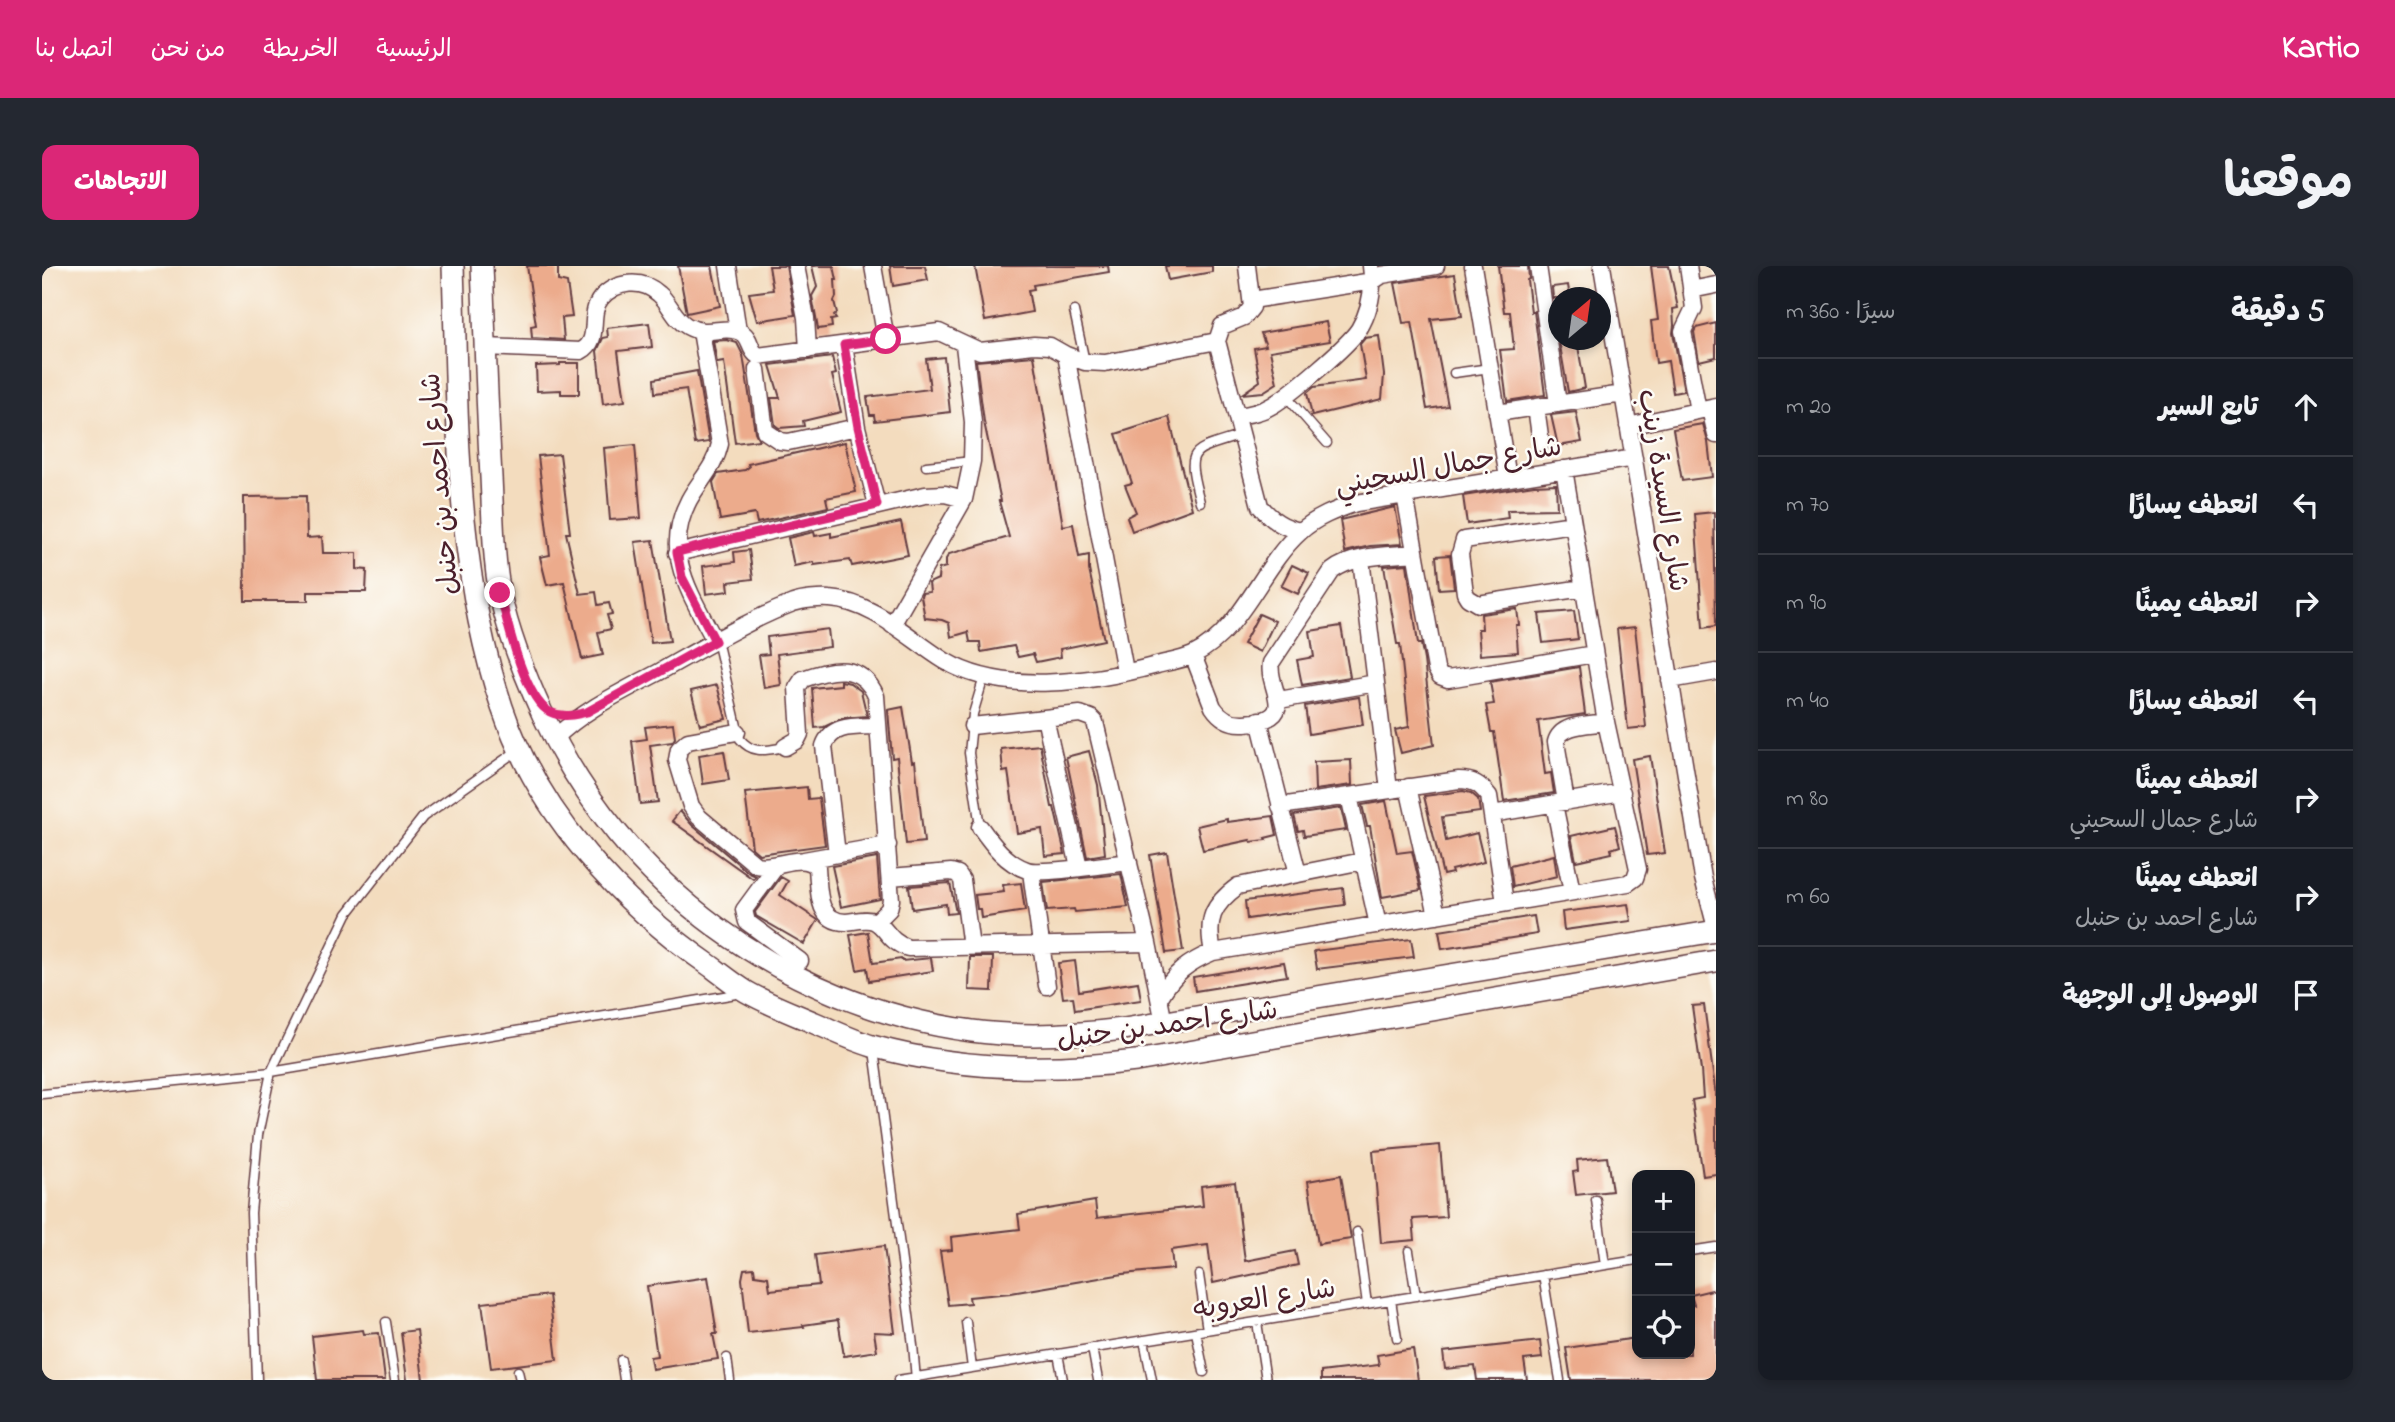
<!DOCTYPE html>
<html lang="ar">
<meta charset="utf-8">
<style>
body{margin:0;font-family:"Indie Flower","Playpen Sans Arabic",sans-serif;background:#242831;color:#f1f3f6;direction:rtl}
.controls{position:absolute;right:21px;bottom:21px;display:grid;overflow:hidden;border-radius:14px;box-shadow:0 4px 10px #0003}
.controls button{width:63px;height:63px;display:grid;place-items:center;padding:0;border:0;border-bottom:2px solid #363941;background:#171b24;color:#f1f3f6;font:35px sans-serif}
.compass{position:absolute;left:1506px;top:21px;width:63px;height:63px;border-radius:50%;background:#171b24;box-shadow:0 4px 10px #0003;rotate:29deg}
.stop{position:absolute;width:21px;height:21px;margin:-16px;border:5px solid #db2777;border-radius:50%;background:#fff}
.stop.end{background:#db2777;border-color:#fff;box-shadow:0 2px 7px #0008}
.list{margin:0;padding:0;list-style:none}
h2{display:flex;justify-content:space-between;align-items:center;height:91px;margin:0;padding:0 28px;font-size:30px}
h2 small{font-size:23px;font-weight:400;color:#9ea1a6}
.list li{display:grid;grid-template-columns:46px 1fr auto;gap:21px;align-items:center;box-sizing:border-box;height:98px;padding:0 28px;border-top:2px solid #363941}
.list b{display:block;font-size:26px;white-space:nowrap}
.list p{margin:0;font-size:23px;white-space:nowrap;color:#9ea1a6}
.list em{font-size:23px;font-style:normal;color:#9ea1a6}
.icon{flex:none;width:38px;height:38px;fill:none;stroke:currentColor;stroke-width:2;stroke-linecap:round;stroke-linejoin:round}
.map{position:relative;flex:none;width:1674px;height:1114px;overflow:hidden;direction:ltr;border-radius:14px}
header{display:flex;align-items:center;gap:42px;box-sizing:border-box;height:98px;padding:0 35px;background:#db2777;color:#fff}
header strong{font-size:33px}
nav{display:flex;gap:38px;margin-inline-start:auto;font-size:24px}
.intro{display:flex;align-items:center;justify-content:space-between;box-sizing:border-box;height:168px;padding:0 42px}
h1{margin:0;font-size:49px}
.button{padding:18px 32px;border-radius:14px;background:#db2777;color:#fff;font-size:24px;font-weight:700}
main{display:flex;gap:42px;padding:0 42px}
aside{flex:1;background:#171b24;border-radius:14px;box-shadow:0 4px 10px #0003}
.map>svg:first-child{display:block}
.building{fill:#ecab8c}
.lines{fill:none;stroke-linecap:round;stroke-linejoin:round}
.service-casing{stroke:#633b41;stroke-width:11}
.minor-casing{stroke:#633b41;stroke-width:19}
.tertiary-casing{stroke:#633b41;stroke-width:24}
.service{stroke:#fff;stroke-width:8}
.minor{stroke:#fff;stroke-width:16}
.tertiary{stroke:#fff;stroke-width:21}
.route{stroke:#db2777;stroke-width:9}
.labels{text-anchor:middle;stroke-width:5;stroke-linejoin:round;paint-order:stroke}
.street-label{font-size:28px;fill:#4a1f2b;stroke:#fdfcf7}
</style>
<header>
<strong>Kartio</strong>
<nav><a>الرئيسية</a><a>الخريطة</a><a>من نحن</a><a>اتصل بنا</a></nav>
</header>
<div class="intro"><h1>موقعنا</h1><a class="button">الاتجاهات</a></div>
<main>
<aside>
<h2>5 دقيقة<small>سيرًا · 360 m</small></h2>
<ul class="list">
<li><svg class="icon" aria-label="ahead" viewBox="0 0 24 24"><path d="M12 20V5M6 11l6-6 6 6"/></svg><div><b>تابع السير</b></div><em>20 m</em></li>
<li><svg class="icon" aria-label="left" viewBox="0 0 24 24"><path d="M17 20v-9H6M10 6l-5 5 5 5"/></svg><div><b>انعطف يسارًا</b></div><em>70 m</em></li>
<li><svg class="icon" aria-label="right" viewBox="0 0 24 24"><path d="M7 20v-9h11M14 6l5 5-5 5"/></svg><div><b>انعطف يمينًا</b></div><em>90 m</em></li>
<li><svg class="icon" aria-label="left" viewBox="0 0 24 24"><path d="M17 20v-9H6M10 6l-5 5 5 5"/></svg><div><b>انعطف يسارًا</b></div><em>40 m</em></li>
<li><svg class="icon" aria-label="right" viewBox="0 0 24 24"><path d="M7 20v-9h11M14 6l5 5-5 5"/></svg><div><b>انعطف يمينًا</b><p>شارع جمال السحيني</p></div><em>80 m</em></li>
<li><svg class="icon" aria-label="right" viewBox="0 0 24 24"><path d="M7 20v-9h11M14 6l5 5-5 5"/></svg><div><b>انعطف يمينًا</b><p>شارع احمد بن حنبل</p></div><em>60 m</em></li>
<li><svg class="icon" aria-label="arrive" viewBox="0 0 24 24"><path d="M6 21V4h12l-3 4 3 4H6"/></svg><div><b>الوصول إلى الوجهة</b></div></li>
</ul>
</aside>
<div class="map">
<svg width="1674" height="1114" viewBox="0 0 1674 1114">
<rect width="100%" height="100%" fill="#fdfcf7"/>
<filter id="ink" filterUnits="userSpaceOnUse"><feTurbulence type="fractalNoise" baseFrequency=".0143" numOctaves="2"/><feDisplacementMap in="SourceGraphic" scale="14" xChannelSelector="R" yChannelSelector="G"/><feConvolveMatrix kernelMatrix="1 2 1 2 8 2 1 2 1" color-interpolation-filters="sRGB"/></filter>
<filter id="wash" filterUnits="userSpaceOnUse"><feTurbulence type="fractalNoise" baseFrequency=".00686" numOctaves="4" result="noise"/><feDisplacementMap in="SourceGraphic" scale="28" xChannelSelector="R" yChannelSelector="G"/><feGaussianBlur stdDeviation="1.57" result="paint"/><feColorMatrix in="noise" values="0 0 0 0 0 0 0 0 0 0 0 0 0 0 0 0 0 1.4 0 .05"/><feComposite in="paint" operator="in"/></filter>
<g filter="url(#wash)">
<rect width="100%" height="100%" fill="#f3dcbe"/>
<g id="blocks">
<path class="building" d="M485 0H516V15L525 17 530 51 520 52 522 74 490 72 489 60 494 59Z
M636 0H670L678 40 645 47Z
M727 0H744L753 49 715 55 707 27 731 24Z
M770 0H792L795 14H793L794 31 792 35 795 47 792 50 794 53 789 54 790 61 776 63 770 30 775 21Z
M848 0H883L886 14 851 20Z
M933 0H1066L1067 6 991 19 992 23 986 24 990 46 943 55Z
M1123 0H1170V6L1126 14Z
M1456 0H1486L1487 13 1485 14 1489 46 1492 45 1503 129 1465 135 1458 84 1472 83 1468 46H1462Z
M1609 0H1627L1636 42 1631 43 1632 59 1631 67 1642 125 1631 127 1626 95 1614 97 1609 55 1616 54Z
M1413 8 1420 50 1389 53 1406 140 1385 143 1370 56 1361 57 1353 17Z
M1526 19 1528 32H1511L1510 21Z
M1284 56 1288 75 1228 85 1235 117 1221 126 1200 128 1218 115 1212 82 1224 80 1219 67Z
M607 57 610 81 576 85 583 135 561 138 555 85 561 72 566 71 565 62Z
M1674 57V91L1657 95 1652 66 1654 62Z
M1337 70 1342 109 1340 133 1270 150 1265 127 1272 121 1324 114 1318 78 1323 72Z
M685 74 695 77 701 89 713 166 717 174 693 177 682 96 675 97 671 75Z
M1517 74H1535L1543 122 1526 126Z
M992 90 1021 260 1031 258 1037 291 1047 289V304L1062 374 1018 383 1019 391 994 396 991 388 976 391 972 380 939 386 938 376H928L926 366 909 371 907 357 900 354 883 352 879 330 880 327 888 326 887 317 896 313 897 303 904 301V293L907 288 967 271 957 235H959L942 156 934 95Z
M790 91 794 108 790 109 799 146 761 155 762 160 737 162 733 159 729 132H738L728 99Z
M902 91 908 146 833 155 832 149H828L825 131 888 123 884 93Z
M518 97H537V128H519V124L495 125 494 100 518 99Z
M655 105 667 176 653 178 644 123 613 127 612 113Z
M1534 146 1540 176 1516 180 1509 149Z
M1127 151 1150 243 1090 265 1085 251 1094 246 1083 219 1090 217 1074 168Z
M1661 158 1666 176 1670 211 1640 215 1631 163Z
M803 176 814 226 784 232 786 241 715 257 713 248 678 254 671 216 676 208 703 204 707 201 706 198Z
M593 179 599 252 568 254 562 182Z
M518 188 528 267H524L538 328 554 326 556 339 567 337 570 348 565 349 569 363 556 366 561 389 540 393 522 316 505 319 498 291 508 289 496 190Z
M1514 218 1515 243 1465 244 1466 252 1425 258 1421 230 1492 219Z
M264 230 265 272 280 271 281 287H315V303L325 304 324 326H266V335H203L202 231Z
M1353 241 1360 278 1328 280 1303 286 1298 254Z
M1672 246 1674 360 1661 362 1653 248Z
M859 256 866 289 810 300 808 294 772 299V296L752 300 746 272 772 266 773 270 789 267V271Z
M611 274 628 375 609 377 593 276Z
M707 284 711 313 686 316 687 325 664 328 661 300 693 296 692 286Z
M1408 289 1412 322 1397 323 1394 290Z
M1365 298 1376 378H1379L1382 394 1392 479 1359 487 1353 464 1367 461 1358 378H1355L1342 300Z
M1250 299 1267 307 1256 328 1239 320Z
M1475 343 1477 359H1474L1476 386 1438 389 1436 363H1440L1439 348Z
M1532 345 1536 373 1501 377 1497 348Z
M1217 348 1233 355 1218 386 1201 378Z
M1299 360 1308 411 1260 419 1255 394 1272 391 1268 365Z
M1593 361 1604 461 1586 463 1575 363Z
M786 363 788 381 735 388 739 419 722 422 717 389 727 388 725 371Z
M1537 401 1543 448 1496 455 1503 508 1509 507 1512 527 1462 535 1452 466H1449L1444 439 1452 438 1448 416Z
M799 415 808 417 819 425 825 450 801 452 782 461 773 462 770 422 799 419Z
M675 419 684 453 658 459 649 425Z
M1317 431 1321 459 1267 468 1263 440Z
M861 441 870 496 873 495 882 576 864 578 855 491 850 492 846 444Z
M631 458 633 472 630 476 608 479 616 536 598 538 590 475 605 473 603 461Z
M998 479 1010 541H1012L1023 588 1003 590 1000 563 975 567 966 505 961 506 959 483Z
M682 485 687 514 661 518 657 489Z
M1047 485 1056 519 1063 588 1045 591 1024 491Z
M1608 490 1623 587 1605 589 1590 493Z
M1309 494 1310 519 1273 524 1272 496Z
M765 521 766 533 777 532 783 579 717 588 710 582 703 527Z
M1421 525 1429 527 1436 533 1438 546 1400 551 1404 575 1435 567 1442 596 1409 604 1410 607 1401 609 1382 530Z
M1344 535 1355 587 1370 585 1379 624 1340 631 1328 560H1325L1320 539Z
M1299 542 1304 564 1262 570 1261 564 1256 565 1252 549Z
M638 545 650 559 707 607 714 610 711 613 630 555Z
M1231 550 1235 569 1223 572 1224 574 1209 576 1208 574 1161 584 1155 560 1185 553V556Z
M1573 560 1578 580 1569 583 1570 587 1534 595 1529 570Z
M1125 586 1141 685 1124 687 1108 589Z
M1512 589 1515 610 1471 621 1468 600Z
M835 592 838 633 799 641 790 600Z
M1079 608 1086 641 1033 646 1032 643 1005 645 1001 616Z
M739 611 746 615 738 629 776 654 762 678 714 650 713 646Z
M908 617 914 647 905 648 904 638 870 643 867 620Z
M979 617 983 645 939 652 938 643H935L933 629 962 626 961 619Z
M1301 622 1303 639 1205 653 1203 635Z
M1586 638 1589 655 1522 664 1520 646Z
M1492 650 1495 668 1400 683 1397 665Z
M826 666 831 697 859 693 860 695 889 692 891 705 827 715 825 702 815 704 808 669Z
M1369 673 1372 691 1275 703 1272 685Z
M928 691H951L950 725 927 724Z
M1033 695 1037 725 1096 716 1099 734 1033 744 1031 731 1021 732 1016 697Z
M1242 696 1245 710 1153 725 1151 711Z
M1662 739 1674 830V908L1661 910 1650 834 1661 832 1659 804 1650 740Z
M1398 879 1404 951 1371 953 1373 974 1339 977 1331 885Z
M1565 891 1570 925 1534 929 1531 906 1536 905 1535 894Z
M1299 909 1309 973 1276 978 1266 915Z
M1193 916 1203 995 1253 985 1256 999 1171 1017 1166 979 1129 984 1131 1003 1081 1008 969 1027 927 1031 928 1037 906 1039 898 985 910 984 909 971 978 963 976 948 1053 935 1055 952 1161 940 1159 920Z
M842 980 853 1067 832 1066 835 1085 802 1090 796 1054 761 1059 762 1061 706 1067 700 1013 702 1003 712 1002 713 1009 726 1011 728 1024 777 1019 773 989Z
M666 1011 675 1068H671L676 1093 610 1103 608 1091 615 1090 605 1020Z
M1674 1023V1114H1529L1524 1082 1595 1072V1088H1648V1040L1652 1039 1649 1029Z
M507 1029 515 1094 449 1102 440 1037Z
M321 1064 322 1068 337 1067 343 1114H275L270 1070Z
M375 1064 381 1114H365L359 1066Z
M1498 1075 1500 1092 1482 1094 1485 1114H1435L1433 1100 1403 1103 1401 1086Z
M1371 1083 1376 1114H1279V1106L1337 1099 1335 1089Z"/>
</g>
</g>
<g filter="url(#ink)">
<use href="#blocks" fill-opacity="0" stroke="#633b41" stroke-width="2"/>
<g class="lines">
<defs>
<path id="service" d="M1032 45 1043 96
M1412 107 1448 102
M1243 129 1285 177
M884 200 930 195
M1158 236C1143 180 1148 186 1200 169
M675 374 698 473C711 489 725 484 743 481
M938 561 927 487 931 448 942 411
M832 784 871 1079 874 1114
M0 828 229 806 700 727
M1554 934 1563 999
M1315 966 1325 1038
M1367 985 1374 1030
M1648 985 1674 981
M1157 1009 1165 1064
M1501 1009 1518 1114
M1349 1034 1355 1072
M344 1056 353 1114
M924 1056 930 1102
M1215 1056 1224 1114
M1154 1066 1162 1106
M1102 1074 1110 1114
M1050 1082 1056 1114
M1016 1088 1021 1114
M685 1092 688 1114
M579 1094 582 1114
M476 1105 478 1114
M215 1114 209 947 216 869 229 806 305 648 381 551 476 484
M856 1114 1595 994"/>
<path id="minor" d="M686 0 696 65
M754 0 764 52 766 84
M831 0 844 73
M1205 0 1210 41 1202 51 1180 60 1175 75 1218 240C1230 254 1240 261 1258 265
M1431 0 1466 212
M1496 0 1516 138
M1560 0 1661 612 1674 662
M1646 0 1652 42 1641 65 1656 145
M1649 24 1674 19
M1210 34 1331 15 1340 9 1394 0
M659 65 678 178C673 201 658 214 647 234 619 287 649 328 673 375
M802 79 815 161 835 239
M443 81 539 85C560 74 545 49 559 32 574 15 600 12 617 28 628 37 632 53 645 60 666 72 681 58 698 66 710 71 706 84 716 90L897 66 938 85 992 79 1008 80 1024 89 1043 96 1063 97 1175 75
M1024 89 1083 405
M715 103 723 165 738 175 746 176 815 161
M1494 141 1499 177
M1668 143 1674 169
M1455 147 1581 128
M1195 150C1208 148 1220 146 1231 139 1250 127 1306 80 1317 63 1329 43 1332 22 1329 0
M1586 160 1674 141
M1363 229 1394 403 1398 410 1406 413 1552 388
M1531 258 1422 274 1418 288 1423 327 1426 332 1436 338 1541 322
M635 287 883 229 903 228 922 233
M1319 293 1347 524
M850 359 922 233 930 195 931 156 922 79
M1151 389 1171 441C1179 453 1189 458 1203 457 1260 453 1224 422 1229 397L1290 305C1312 288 1347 290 1373 287
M1628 414 1674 406
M1237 434 1334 417
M1003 452 1037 601
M1217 454 1256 608
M930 460 1038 448 1049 452 1053 456 1106 677 1122 757
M695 466 646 475 637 483 635 494 649 540 657 551 714 599C734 604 760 585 775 601 777 623 774 656 804 656 813 655 824 652 832 655 845 661 845 675 866 682L1106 677
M512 473C542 443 582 425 619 405 662 381 705 355 751 337 760 334 777 332 788 333 832 336 867 373 903 395 962 430 1052 416 1115 399 1126 396 1140 394 1151 389 1201 364 1218 302 1258 266 1274 251 1294 244 1314 237L1592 192
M743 481 755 474 758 468 755 422 761 413C790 402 819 396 834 430L849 634 847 643 834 656
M1366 521 1395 649
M1307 530 1336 659
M1524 536 1514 476C1519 457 1547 459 1564 456
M1512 538 1530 626
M1238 540 1417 514C1431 514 1438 518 1447 530L1463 637
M1450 548 1580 526
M938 561C950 578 964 597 985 604 999 609 1068 598 1087 596
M795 588 782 480C790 457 815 461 835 460
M762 594 846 579
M735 599 702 644 705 656 758 695
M989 606 1005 720
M848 611 909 606 916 608 920 614 929 681
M1171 686C1164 654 1170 639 1196 620L1321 595
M1118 731C1131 708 1146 696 1171 686L1586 617 1593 612 1596 603 1564 456 1522 203"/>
<path id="tertiary" d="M411 0C416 148 412 299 460 441 496 548 579 638 670 701 681 709 693 719 705 726 726 738 750 747 773 757 792 765 810 774 830 780 916 804 1005 806 1094 795L1674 695
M440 0C443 70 445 141 449 211 451 250 451 290 458 328 467 370 483 410 501 449 580 620 744 740 930 765 981 772 1032 769 1082 763L1674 665"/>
</defs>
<use href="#service" class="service-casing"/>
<use href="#minor" class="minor-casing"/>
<use href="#tertiary" class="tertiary-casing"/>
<use href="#service" class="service"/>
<use href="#minor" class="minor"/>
<use href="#tertiary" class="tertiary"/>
</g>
</g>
<g class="lines" filter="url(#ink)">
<path class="route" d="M458 327C465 355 482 433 508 446 521 452 533 449 545 446L673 375 640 311 635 286 835 239 816 161 802 79 844 73"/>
</g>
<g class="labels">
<g class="street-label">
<text transform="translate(1406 198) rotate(-10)" y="10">شارع جمال السحيني</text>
<text transform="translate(396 218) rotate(-95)" y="10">شارع احمد بن حنبل</text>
<text transform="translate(1623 224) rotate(81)" y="10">شارع السيدة زينب</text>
<text transform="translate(1125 757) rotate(-8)" y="10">شارع احمد بن حنبل</text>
<text transform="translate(1222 1031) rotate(-9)" y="10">شارع العروبه</text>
</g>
</g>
</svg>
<div class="controls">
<button>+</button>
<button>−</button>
<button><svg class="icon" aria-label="locate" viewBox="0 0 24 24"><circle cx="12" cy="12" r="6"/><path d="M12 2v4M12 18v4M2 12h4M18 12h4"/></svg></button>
</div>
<svg class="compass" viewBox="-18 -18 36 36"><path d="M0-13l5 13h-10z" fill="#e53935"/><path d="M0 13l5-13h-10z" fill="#9ea1a6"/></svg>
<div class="stop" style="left:844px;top:73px"></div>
<div class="stop end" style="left:458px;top:327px"></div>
</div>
</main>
